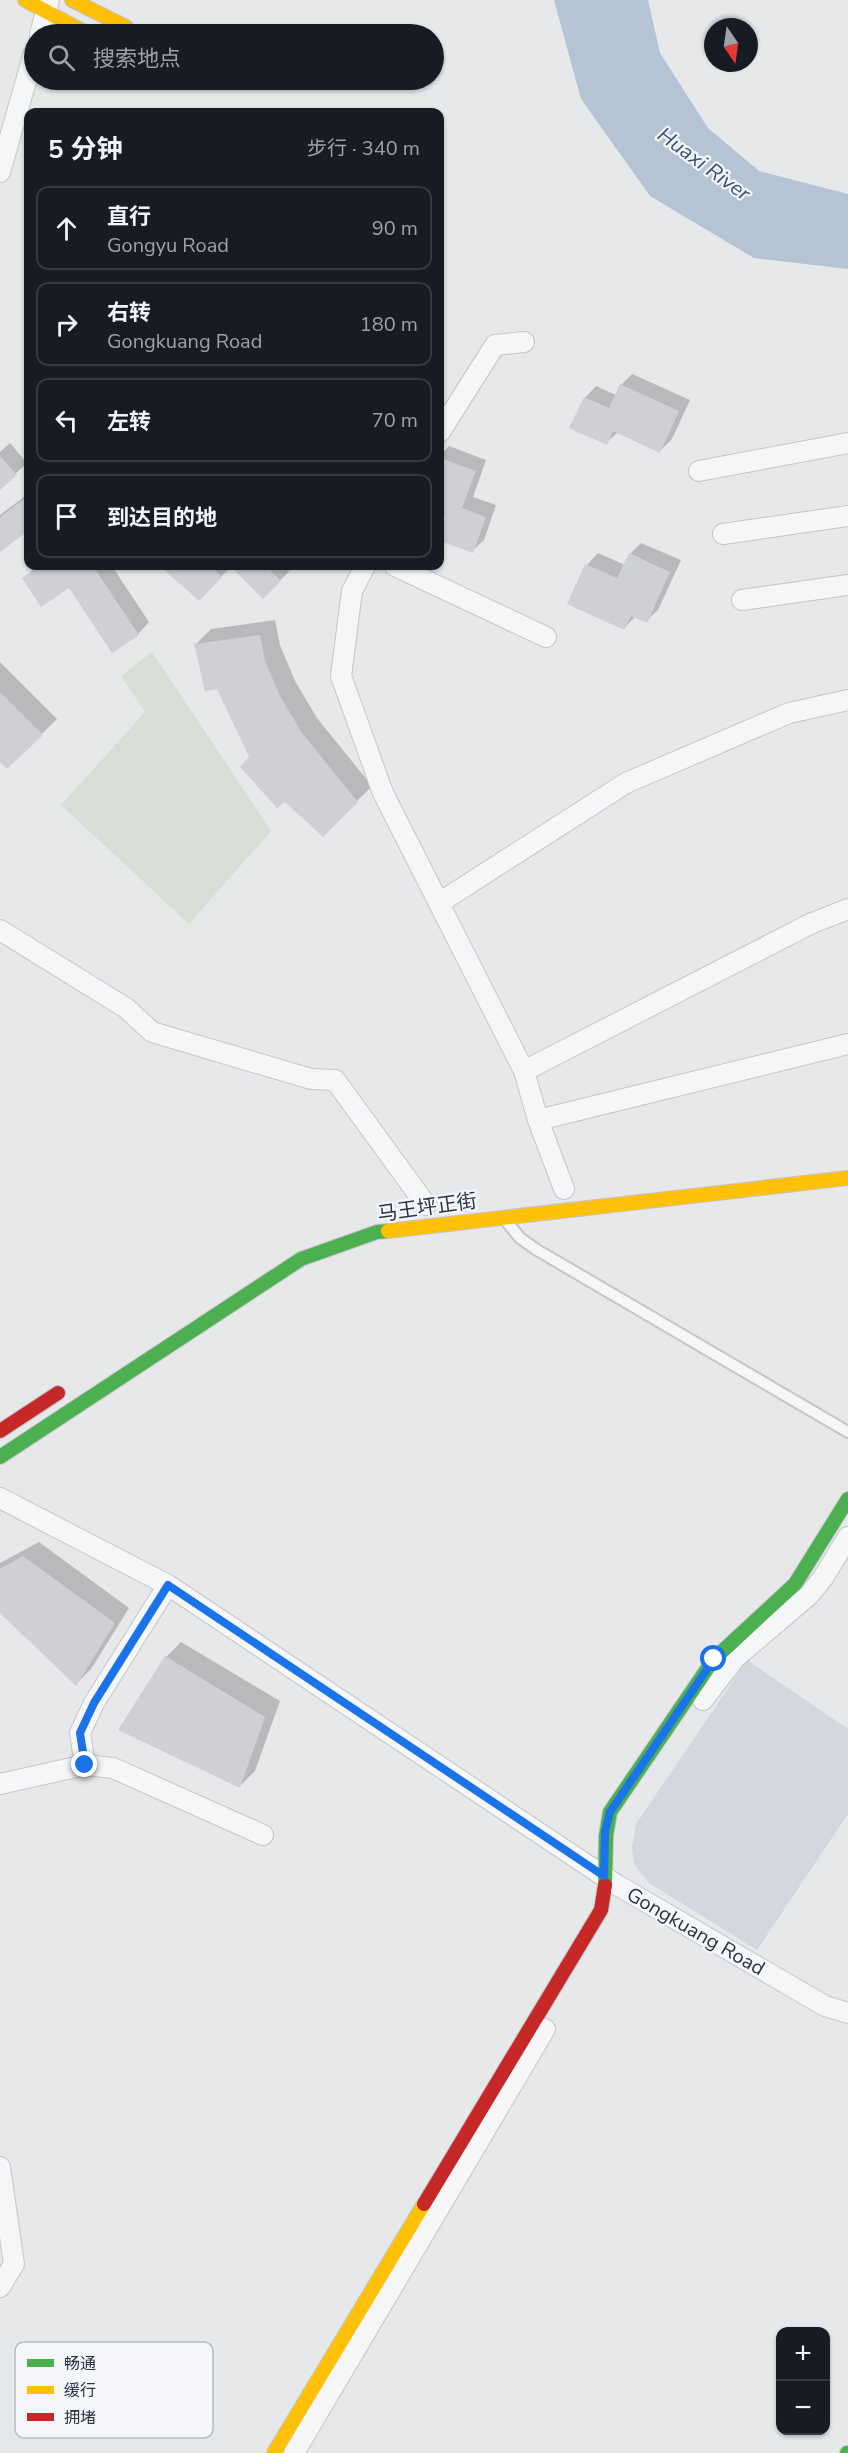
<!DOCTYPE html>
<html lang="zh">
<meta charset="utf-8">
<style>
body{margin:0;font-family:"Nunito Sans","Noto Sans SC",sans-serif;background:#242831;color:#f1f3f6}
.controls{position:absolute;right:18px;bottom:18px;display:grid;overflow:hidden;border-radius:12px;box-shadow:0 2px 4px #0004}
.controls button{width:54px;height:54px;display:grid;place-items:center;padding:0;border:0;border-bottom:2px solid #363941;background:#171b24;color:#f1f3f6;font:30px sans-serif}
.compass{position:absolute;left:704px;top:18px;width:54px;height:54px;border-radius:50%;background:#171b24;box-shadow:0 2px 4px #0004;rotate:167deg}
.stop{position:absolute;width:18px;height:18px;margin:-14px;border:4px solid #1a73e8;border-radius:50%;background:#fff}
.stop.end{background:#1a73e8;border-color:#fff;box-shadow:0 2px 6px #0008}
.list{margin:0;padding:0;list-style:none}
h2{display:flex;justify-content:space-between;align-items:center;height:78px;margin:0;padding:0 24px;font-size:26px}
h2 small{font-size:20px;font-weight:400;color:#9ea1a6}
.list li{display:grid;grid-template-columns:39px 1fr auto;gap:18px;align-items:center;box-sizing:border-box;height:84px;margin:0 12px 12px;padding:0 12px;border:2px solid #363941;border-radius:12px}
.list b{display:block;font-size:22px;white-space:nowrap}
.list p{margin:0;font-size:20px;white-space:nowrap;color:#9ea1a6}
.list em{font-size:20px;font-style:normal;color:#9ea1a6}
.icon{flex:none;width:33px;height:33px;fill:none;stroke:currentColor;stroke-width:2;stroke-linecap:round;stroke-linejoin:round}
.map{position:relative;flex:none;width:848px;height:2453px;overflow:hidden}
.search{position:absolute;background:#171b24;box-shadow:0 2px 4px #0004;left:24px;top:24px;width:420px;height:66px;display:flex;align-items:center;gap:15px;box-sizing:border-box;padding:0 21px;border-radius:33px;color:#9ea1a6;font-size:22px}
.panel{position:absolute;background:#171b24;box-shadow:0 2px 4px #0004;left:24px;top:108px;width:420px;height:462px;border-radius:12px}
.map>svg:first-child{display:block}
.built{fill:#d4d7dd}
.green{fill:#d6ded6}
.water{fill:#b4c4d5}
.shadow{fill:#0003}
.building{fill:#ced0d3}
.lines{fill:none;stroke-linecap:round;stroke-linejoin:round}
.lane-casing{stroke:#c4c6c8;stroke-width:14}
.street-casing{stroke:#c4c6c8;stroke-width:22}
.fast-casing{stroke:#c4c6c8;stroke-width:16}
.slow-casing{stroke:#c4c6c8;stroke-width:16}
.jam-casing{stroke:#c4c6c8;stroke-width:16}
.lane{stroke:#f5f6f7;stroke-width:10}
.street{stroke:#f5f6f7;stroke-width:20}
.fast{stroke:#4caf50;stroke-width:14}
.slow{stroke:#ffc107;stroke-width:14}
.jam{stroke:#c62828;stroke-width:14}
.route{stroke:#1a73e8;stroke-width:8}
.labels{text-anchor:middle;stroke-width:4.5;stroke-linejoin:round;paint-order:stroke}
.street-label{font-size:20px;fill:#2b3445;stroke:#f4f6f9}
.water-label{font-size:21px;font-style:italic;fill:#34527a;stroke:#f4f6f9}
.key{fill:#f4f6f9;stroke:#b8bcc3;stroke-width:1.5}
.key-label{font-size:16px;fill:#2b3445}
</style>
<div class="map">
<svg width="848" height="2453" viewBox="0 0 848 2453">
<rect width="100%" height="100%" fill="#e6e8ea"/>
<path class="built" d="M747 1660 848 1729V1814L757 1950 649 1883 634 1864 632 1848 636 1824Z"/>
<path class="green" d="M152 652 271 831 189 924 61 805 145 712 121 676Z"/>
<path class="water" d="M554 0H648L660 53 708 128 759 171 848 194V269L754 258 650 196 581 99Z"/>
<path class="shadow" d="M632 374 690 400 672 439 660 451 618 432 606 443 585 398 596 386 616 395 621 385Z
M10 443 27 463 0 488V452Z
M449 446 486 460 473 497 496 505 484 540 472 551 440 540 447 516 440 513V455Z
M28 494V530L0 550V515Z
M641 543 681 560 658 610 646 621 636 616 624 628 587 565 598 553 625 565 630 554Z
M37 566H112L149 622 138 634 69 586 24 578Z
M163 566H232L199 599Z
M232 566H295L263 597Z
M275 620 280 645 295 681 317 718 372 786 323 835 251 757 196 644 211 629Z
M0 662 57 719 8 767 0 759Z
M39 1542 129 1608 91 1669 76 1684 0 1611V1563Z
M181 1642 280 1701 255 1771 240 1786 166 1657Z"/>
<path class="building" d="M620 384 679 411 660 453 613 431 607 445 569 428 584 397 609 408Z
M0 456 17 475 0 490Z
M440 458 476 471 462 508 486 517 473 553 440 541 445 517 440 515Z
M28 496V531L0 552V517Z
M629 553 670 572 647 623 631 616 624 630 567 604 585 564 617 578Z
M40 566H93L139 635 112 653 69 588 41 607 22 578Z
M160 566H210L222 577 199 601Z
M230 566H266L281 581 263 599Z
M275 566H295L289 572 284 567 280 571Z
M260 635 265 661 280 696 302 733 358 802 323 837 285 802 277 808 240 767 249 757 217 689 205 691 194 644Z
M0 692 43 735 7 769 0 762Z
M23 1556 115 1623 76 1686 0 1613V1569Z
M165 1656 265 1717 240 1788 118 1730Z"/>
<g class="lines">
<defs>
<path id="lane" d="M507 1222 520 1238 537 1250 848 1432"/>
<path id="street" d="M40 34 49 0
M0 172 34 53
M440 432 495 345 524 342
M699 471 848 443
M723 534 848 516
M365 566 352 591 341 676 383 793 524 1071 538 1120 564 1189
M395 566 546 637
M742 600 848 585
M439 903 626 783 789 713 848 700
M0 930 126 1008 152 1032 311 1079 335 1080 426 1205
M524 1071 810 924 848 909
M538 1120 848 1044
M0 1498 168 1585 617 1885 825 2006 848 2013
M703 1700 735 1658 809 1595 823 1578 848 1537
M85 1765 80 1733 94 1703 168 1585
M0 1784 85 1765 113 1768 263 1835
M0 2167 14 2264 0 2287
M294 2453 545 2029"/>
<path id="fast" d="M0 1457 301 1259 377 1232 388 1231
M605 1885 606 1836 610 1812 714 1659 795 1584 848 1499
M847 2453H848"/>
<path id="slow" d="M25 0 88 34
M72 0 126 27 123 34
M388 1231 848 1178
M274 2453 424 2204"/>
<path id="jam" d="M0 1431 58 1393
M424 2204 601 1910 605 1885"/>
</defs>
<use href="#lane" class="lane-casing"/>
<use href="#street" class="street-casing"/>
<use href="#fast" class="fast-casing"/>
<use href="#slow" class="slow-casing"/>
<use href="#jam" class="jam-casing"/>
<use href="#lane" class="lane"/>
<use href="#street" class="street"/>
<use href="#fast" class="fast"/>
<use href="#slow" class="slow"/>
<use href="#jam" class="jam"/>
</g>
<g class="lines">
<path class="route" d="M85 1765 80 1733 94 1703 168 1585 604 1876 605 1833 610 1812 714 1659"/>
</g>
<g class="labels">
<g class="street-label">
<text transform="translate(427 1207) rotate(-8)" y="7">马王坪正街</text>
<text transform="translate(696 1931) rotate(30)" y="7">Gongkuang Road</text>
</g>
<g class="water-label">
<text transform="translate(704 164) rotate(36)" y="7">Huaxi River</text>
</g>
</g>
<rect x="15" y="2342" width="198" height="96" rx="9" class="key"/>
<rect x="27" y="2359" width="27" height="8" fill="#4caf50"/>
<rect x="27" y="2386" width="27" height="8" fill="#ffc107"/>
<rect x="27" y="2413" width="27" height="8" fill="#c62828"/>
<g class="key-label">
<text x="64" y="2369">畅通</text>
<text x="64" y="2396">缓行</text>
<text x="64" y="2423">拥堵</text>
</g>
</svg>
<div class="controls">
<button>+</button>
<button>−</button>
</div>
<svg class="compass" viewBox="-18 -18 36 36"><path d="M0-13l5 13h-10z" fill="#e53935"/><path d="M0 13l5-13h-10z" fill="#9ea1a6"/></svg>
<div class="stop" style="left:714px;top:1659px"></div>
<div class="stop end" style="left:85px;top:1765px"></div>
<div class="search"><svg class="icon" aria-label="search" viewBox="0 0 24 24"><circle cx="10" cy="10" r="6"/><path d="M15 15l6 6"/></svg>搜索地点</div>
<section class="panel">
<h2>5 分钟<small>步行 · 340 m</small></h2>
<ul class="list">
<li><svg class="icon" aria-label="ahead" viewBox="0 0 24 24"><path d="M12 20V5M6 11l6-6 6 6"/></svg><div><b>直行</b><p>Gongyu Road</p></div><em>90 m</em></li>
<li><svg class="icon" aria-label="right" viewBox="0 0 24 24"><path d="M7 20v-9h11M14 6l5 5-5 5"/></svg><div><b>右转</b><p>Gongkuang Road</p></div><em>180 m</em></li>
<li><svg class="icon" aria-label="left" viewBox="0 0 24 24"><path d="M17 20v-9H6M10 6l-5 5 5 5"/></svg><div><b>左转</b></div><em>70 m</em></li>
<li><svg class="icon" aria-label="arrive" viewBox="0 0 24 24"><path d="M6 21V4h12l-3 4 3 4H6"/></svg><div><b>到达目的地</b></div></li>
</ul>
</section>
</div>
